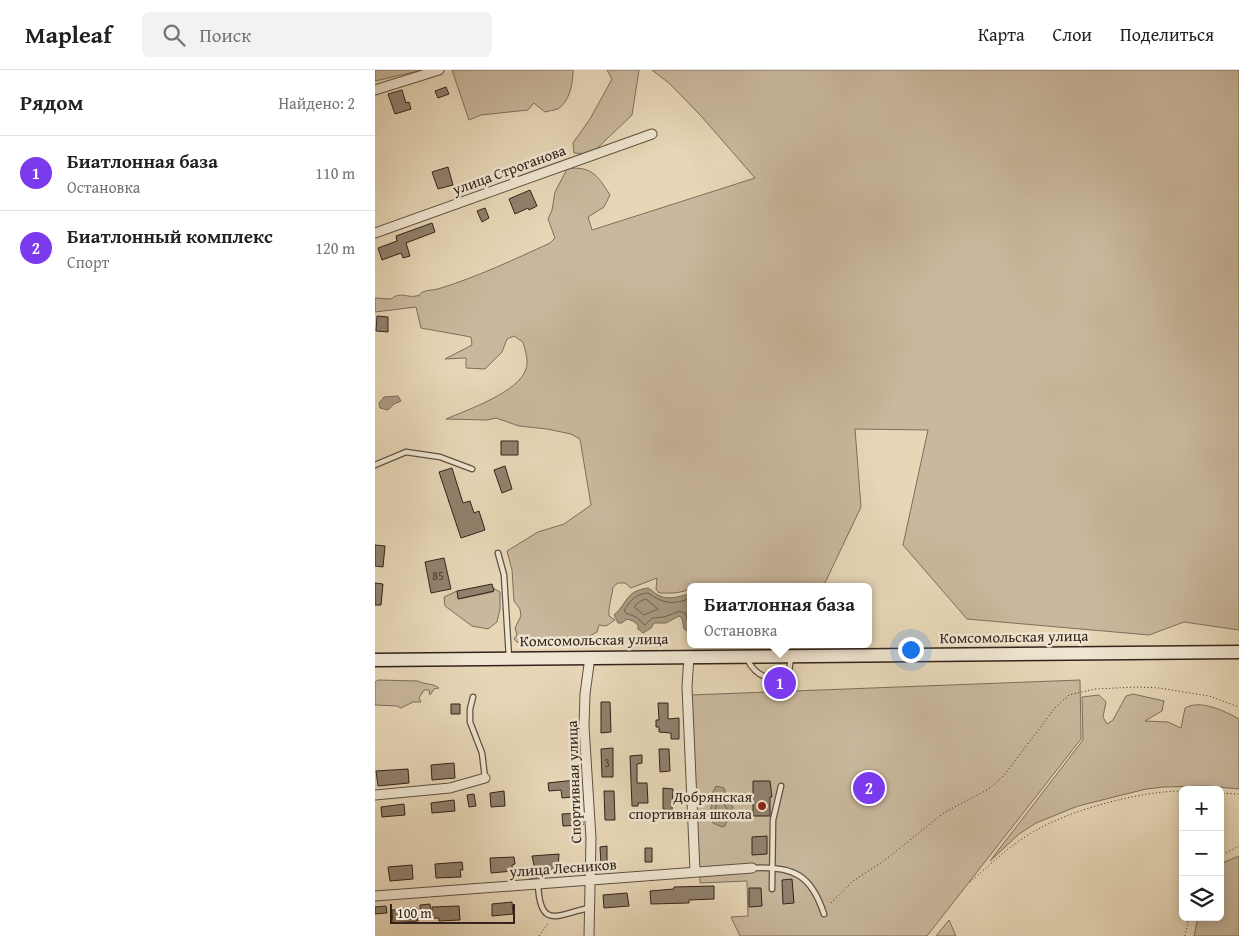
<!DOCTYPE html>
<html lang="ru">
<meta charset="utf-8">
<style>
body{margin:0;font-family:"Gentium Book Plus",serif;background:#f2f2f2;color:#202124}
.controls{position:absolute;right:15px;bottom:15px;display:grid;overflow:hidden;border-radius:8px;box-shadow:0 2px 12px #0003}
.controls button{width:45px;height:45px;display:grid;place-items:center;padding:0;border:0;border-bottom:1px solid #e0e0e0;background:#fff;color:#202124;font:25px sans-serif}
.scale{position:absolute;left:15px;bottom:12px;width:125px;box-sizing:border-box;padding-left:5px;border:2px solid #34231c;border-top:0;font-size:14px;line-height:18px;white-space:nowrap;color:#34231c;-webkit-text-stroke:4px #efe5d0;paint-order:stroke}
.you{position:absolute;left:535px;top:579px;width:18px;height:18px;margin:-12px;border:4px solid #fff;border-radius:50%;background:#1a73e8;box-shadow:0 0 0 8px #1a73e833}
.badge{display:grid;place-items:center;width:32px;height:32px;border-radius:50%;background:#7c3aed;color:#fff;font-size:16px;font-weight:700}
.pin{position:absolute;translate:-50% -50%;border:2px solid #fff;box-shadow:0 1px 5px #0006}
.popup{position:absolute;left:312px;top:513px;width:185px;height:65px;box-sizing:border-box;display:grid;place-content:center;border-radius:8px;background:#fff;filter:drop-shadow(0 1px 4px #0005);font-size:16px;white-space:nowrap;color:#757577}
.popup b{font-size:19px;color:#202124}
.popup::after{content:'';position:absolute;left:50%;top:100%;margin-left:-10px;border:10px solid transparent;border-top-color:#fff}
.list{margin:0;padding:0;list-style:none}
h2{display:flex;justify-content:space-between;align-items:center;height:65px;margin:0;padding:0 20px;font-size:21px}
h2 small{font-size:16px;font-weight:400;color:#757577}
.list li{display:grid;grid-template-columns:32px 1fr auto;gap:15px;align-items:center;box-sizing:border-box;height:75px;padding:0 20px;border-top:1px solid #e0e0e0}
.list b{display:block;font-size:19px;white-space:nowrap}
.list p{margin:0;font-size:16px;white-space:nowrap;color:#757577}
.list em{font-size:16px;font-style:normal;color:#757577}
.icon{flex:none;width:28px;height:28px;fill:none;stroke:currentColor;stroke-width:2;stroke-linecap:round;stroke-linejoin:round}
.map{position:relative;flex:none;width:864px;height:866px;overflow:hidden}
header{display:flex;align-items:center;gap:30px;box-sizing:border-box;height:70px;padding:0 25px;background:#fff;border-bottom:1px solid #e0e0e0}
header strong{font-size:24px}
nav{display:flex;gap:28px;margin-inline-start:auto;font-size:18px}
.search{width:350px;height:45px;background:#f2f2f2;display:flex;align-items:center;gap:12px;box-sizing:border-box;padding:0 18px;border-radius:8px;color:#757577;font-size:19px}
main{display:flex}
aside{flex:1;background:#fff}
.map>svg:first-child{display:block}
.green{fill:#c9b89d;stroke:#7e6e5c}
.water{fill:#aa9a82;stroke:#7b6a59}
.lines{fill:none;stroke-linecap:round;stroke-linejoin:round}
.shore{stroke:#6f5e4f;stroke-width:1}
.building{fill:#91816d;stroke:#34231c}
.lane-casing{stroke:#615043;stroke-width:7}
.street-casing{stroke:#615043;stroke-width:11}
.secondary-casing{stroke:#34231c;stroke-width:15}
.path{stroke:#34231c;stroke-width:1;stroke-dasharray:1 2.5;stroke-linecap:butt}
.lane{stroke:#efe5d0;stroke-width:4.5}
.street{stroke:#efe5d0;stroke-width:9}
.secondary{stroke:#efe5d0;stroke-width:12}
.poi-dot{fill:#8f2418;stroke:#efe5d0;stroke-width:2}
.labels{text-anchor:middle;stroke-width:5;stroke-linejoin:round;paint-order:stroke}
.number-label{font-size:12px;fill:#4b3a30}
.street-label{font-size:15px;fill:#34231c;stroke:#efe5d0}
.poi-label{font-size:15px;fill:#34231c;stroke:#efe5d0;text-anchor:end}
</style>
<header>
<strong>Mapleaf</strong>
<div class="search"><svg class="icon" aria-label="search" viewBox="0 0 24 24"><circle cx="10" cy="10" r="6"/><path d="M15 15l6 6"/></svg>Поиск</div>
<nav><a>Карта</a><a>Слои</a><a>Поделиться</a></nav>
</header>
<main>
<aside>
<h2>Рядом<small>Найдено: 2</small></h2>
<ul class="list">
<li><span class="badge">1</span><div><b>Биатлонная база</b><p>Остановка</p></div><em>110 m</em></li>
<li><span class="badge">2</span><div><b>Биатлонный комплекс</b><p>Спорт</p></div><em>120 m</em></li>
</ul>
</aside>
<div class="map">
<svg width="864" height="866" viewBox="0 0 864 866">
<rect width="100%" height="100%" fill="#e7d7b7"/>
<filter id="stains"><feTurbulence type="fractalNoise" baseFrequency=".004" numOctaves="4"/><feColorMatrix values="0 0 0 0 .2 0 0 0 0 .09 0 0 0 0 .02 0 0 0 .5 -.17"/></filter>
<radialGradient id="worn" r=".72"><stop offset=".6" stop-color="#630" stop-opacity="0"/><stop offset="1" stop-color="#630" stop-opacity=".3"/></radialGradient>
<path class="green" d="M0 0H48L0 11Z
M77 0H198C198 13 195 31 183 39 179 40 174 41 170 42L159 33 153 40 106 45 94 50Z
M232 0H264L257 45 216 84 199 83 198 73 215 49 237 9Z
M277 0H864V560L809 552 774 565 592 549 528 475 553 360 480 359 486 437 448 517 326 515 316 517V518C306 524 295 523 284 523L281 519 282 508 256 518 250 513H243L238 517C237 527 233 537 234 546L240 550 231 556 224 555 222 562 205 571 189 573 142 572 139 569 142 565 140 558 146 546 145 539 139 531 137 500 132 481 163 462 189 454 216 435 205 369 196 364 172 359 144 356 121 348 112 350 71 349C92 340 144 322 151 299 154 291 150 280 148 272L139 266 132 269 127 282 110 299 91 298V288L70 289 97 275 96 267 46 258 41 237 0 242V228L16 229C25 221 32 228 41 226 48 225 42 225 48 222 52 220 58 220 63 219 102 207 138 190 175 173L180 168 173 149 177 140 180 122 192 99C216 95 223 106 235 125L229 137 213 147 217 160 380 108 327 47 295 14Z
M118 518 125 522V539L122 552 113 559 97 556 70 536 69 527 82 521 84 529 118 522Z
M3 610 43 611C50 615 58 613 64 618L59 619 55 625 54 620H49L44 628 46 632H38L26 638 22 636 0 635V612Z
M705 610 706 669 552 866H365L356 847 373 846 372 811 325 813 315 625Z
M758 624 789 631 787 641 770 651 793 652 806 658 810 638C825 629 850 641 864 649V719L832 716 789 717 771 719 703 736 661 753 644 764 615 791 708 670 707 627 724 625 731 632 728 647 732 654 738 650 751 626Z
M864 786V866H819L823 847H845V794Z
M574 850 581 866H561Z"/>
<path class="water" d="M23 326 26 331 19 334 13 340 5 338 4 333 9 327Z
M273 518C277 520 279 523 283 525 293 531 307 526 316 523V560L312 561 309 559 307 548 304 546 291 553H279L276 558 268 563 263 559V555L258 551 252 549 247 553H243L239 545C253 533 250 521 273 518Z
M341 716 349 718 354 732 358 737 350 756 347 757 338 753C334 744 335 738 339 728L336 726Z"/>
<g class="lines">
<path class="shore" d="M316 528C298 535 289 534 273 523 260 524 255 531 249 541L251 543 261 547 270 555 277 548 289 547 305 541 311 544 313 554 316 556
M271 529 283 539 269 545 259 537 264 532Z
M344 730H347L352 739 345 752 343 750C339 743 340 737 344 730Z"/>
</g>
<path class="building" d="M71 17 74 24 63 28 60 21Z
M27 20 31 33 34 32 36 39 20 44 13 24Z
M73 97 78 115 63 119 57 102Z
M155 120 162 136 154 140 153 138 140 144 134 129Z
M110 138 114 148 107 152 102 141Z
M57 153 60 162 31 173 35 186 28 188 26 183 7 190 3 178 22 171 21 166Z
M2 246 13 247V262L1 261Z
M126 371H143V385H126Z
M130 396 137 419 127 423 119 400Z
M77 398 88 433 95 431 99 443 104 441 110 460 86 468 64 402Z
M0 475 10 476 8 497 0 496Z
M69 488 76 519 56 523 50 492Z
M0 513 8 514 6 535H0Z
M117 514 119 521 83 529 82 521Z
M226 632H235L236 662 226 663Z
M283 633H293V649L304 648V669H296V663L284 662V657H281V650H284Z
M76 634H85V644H76Z
M238 678V707H227L226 679Z
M284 679H294L295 701 285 702Z
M267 685V693L262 694V713H272L273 733H263V736H257L255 686Z
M79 693 80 708 57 710 56 695Z
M33 699 34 713 3 716 1 701Z
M200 710 201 717H198V727L187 728 186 720 174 721 173 713Z
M378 711H395L397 727H395V746H378Z
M288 718 298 719 297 740 288 739Z
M129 721 130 736 116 737 115 723Z
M229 721H239L240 750H230Z
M99 724 101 736 94 737 92 725Z
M79 730 80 741 57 743 56 733Z
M29 734 30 745 7 747 6 737Z
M207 743 208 755 188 756 187 744Z
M392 766V784L377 785V767Z
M232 776V795H226L225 777Z
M270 778H277V792H270Z
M184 784 183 799 161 800 162 808H154L153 801 160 800 157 786Z
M139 787 140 794 137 795 138 801 116 803 115 788Z
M87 792 88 800H85L86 807 61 808 60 794Z
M37 795 38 809 15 811 13 797Z
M417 809 419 833 408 834 407 810Z
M339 816V829L314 830V833L276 834 275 821 299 819V817Z
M374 818H386L387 836 374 837Z
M252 823 254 836 229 838 228 825Z
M137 832 138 844 117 846V834Z
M55 834 56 842H45V835Z
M11 836 12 843 0 844V837Z
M84 836 85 850 64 851V848H57V837Z
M42 838 43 851 18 853 17 840Z"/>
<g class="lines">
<defs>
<path id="lane" d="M0 395 31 382 65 387 97 399
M123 483 129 505 134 588
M372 589C380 605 392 611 409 608L414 602 416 587
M98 627 95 639V652L107 683 110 708
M377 798C418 796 436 804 449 844
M163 814C165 861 183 844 214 838
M397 819 398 750 406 716"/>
<path id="street" d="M0 20 64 0
M0 163 277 64
M314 586 312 617 320 801
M0 725 75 718 110 708
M0 826 377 798
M214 866 216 768 209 656 210 624 215 587"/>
<path id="secondary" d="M0 590 864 582"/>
</defs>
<use href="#lane" class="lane-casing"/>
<use href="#street" class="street-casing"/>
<use href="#secondary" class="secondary-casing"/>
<path class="path" d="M845 723 864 724
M845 786 864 776
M595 812C615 795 635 775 658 762 695 740 764 721 808 721
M456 833 478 811 506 793 570 742 612 720 620 714 630 704 680 638 694 625 720 619 763 617 784 618 834 626 864 637
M164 866 174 852
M810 866 814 847"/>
<use href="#lane" class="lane"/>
<use href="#street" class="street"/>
<use href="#secondary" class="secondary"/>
</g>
<circle class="poi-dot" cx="387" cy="736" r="5"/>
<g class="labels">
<g class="number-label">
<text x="63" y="510">85</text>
<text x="232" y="697">3</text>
</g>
<g class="street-label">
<text transform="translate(134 100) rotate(-20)" y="5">улица Строганова</text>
<text transform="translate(639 567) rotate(-1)" y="5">Комсомольская улица</text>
<text transform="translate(219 570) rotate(-1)" y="5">Комсомольская улица</text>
<text transform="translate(199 712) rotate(-92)" y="5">Спортивная улица</text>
<text transform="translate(188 798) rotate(-4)" y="5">улица Лесников</text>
</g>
<g class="poi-label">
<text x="377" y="732">Добрянская<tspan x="377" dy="17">спортивная школа</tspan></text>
</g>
</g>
<rect width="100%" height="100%" filter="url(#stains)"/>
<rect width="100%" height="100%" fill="url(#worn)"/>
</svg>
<div class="controls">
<button>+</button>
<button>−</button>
<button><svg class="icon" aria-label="layers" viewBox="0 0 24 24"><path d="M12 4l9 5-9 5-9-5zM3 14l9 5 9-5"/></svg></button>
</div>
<div class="scale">100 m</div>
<div class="you"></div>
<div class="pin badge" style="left:405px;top:613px">1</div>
<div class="popup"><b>Биатлонная база</b>Остановка</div>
<div class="pin badge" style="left:494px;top:718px">2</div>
</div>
</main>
